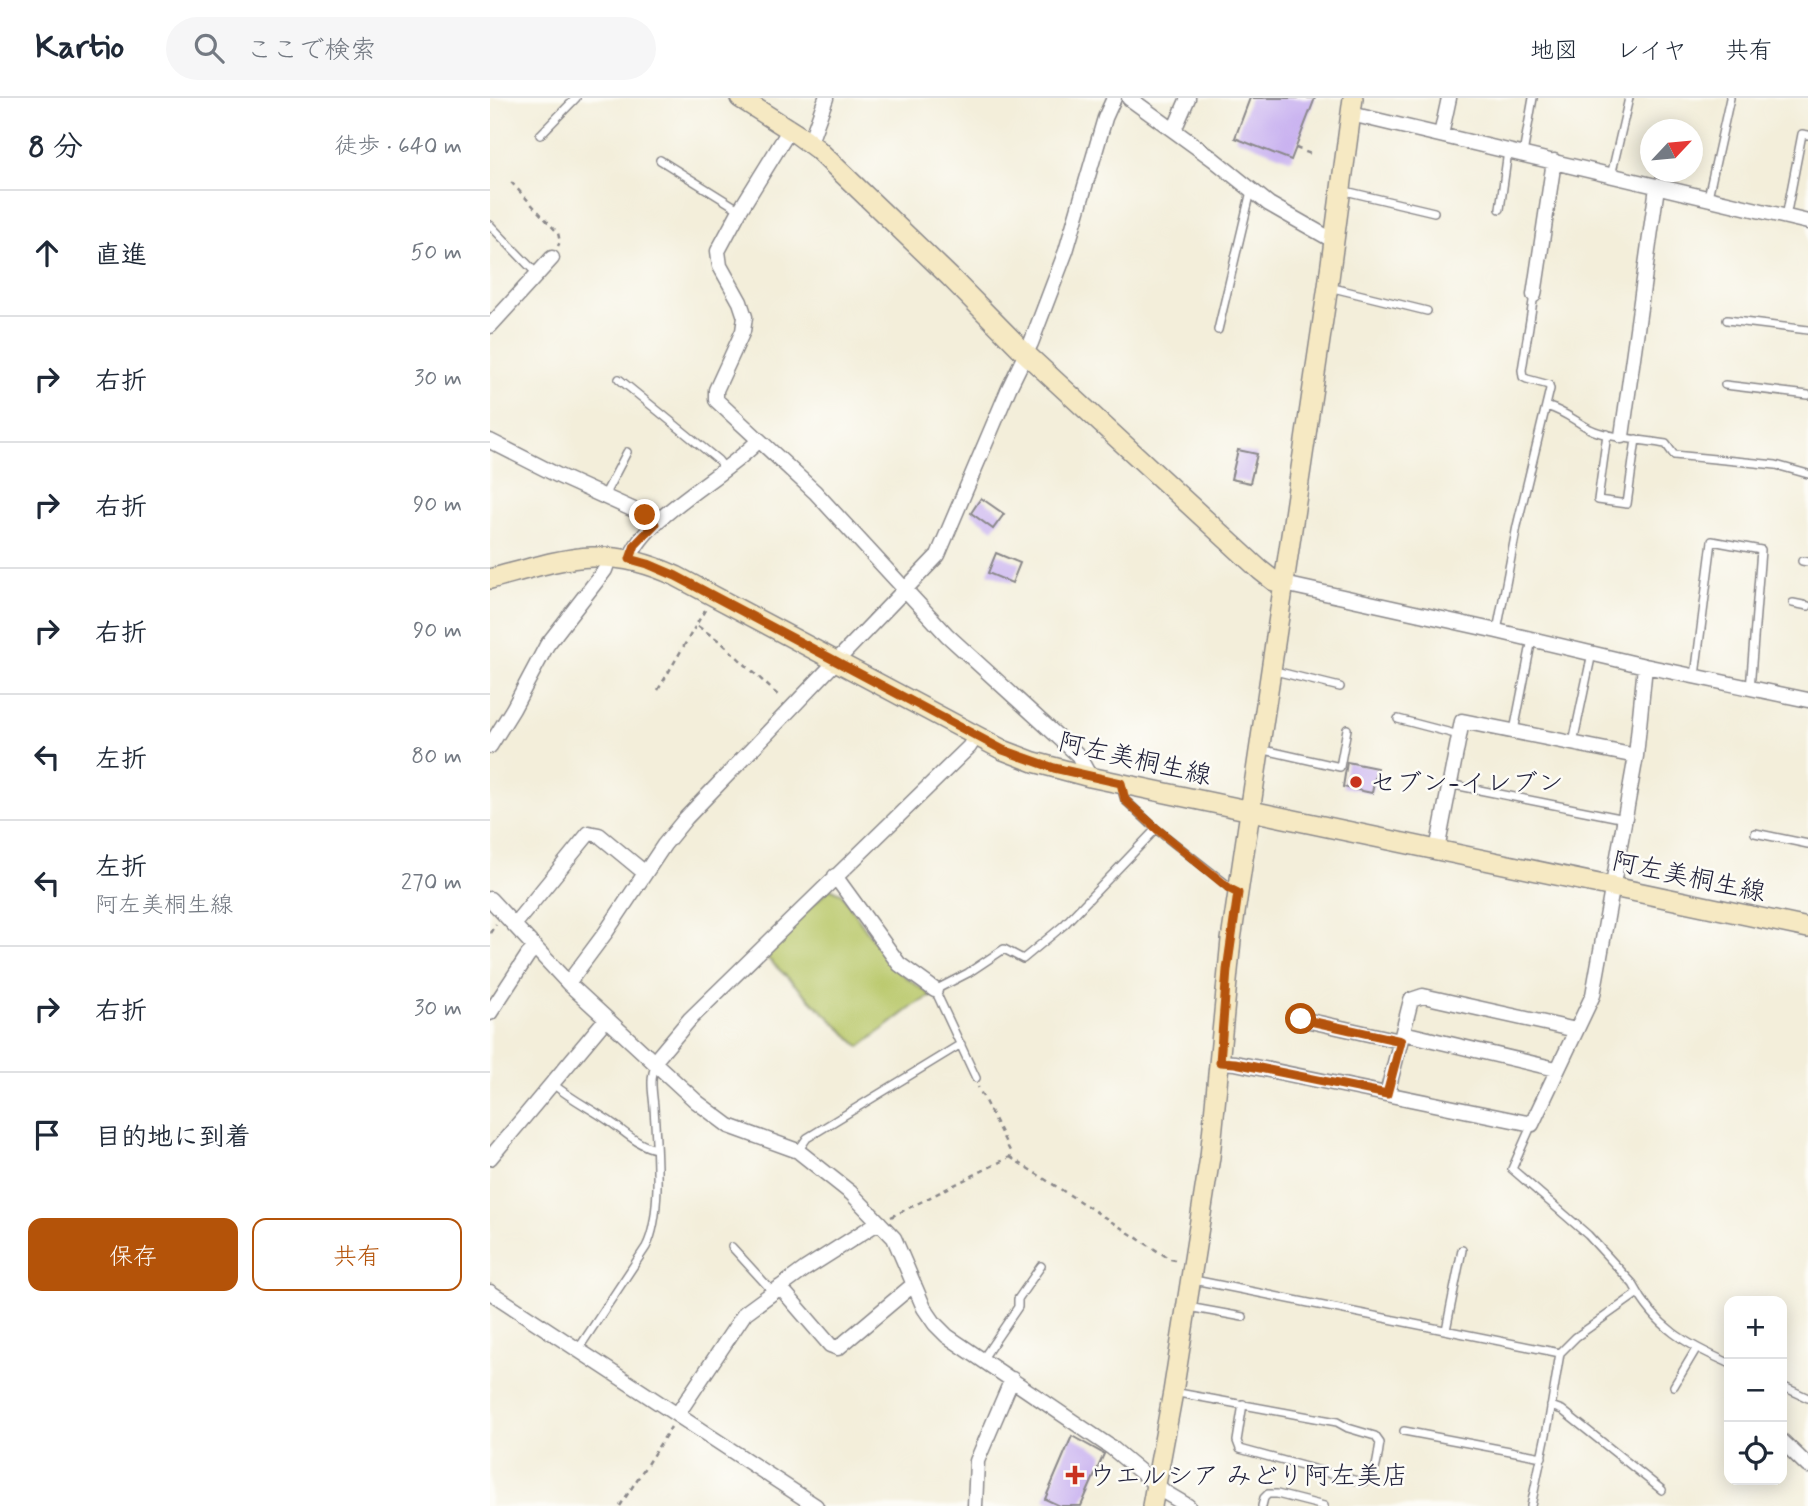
<!DOCTYPE html>
<html lang="ja">
<meta charset="utf-8">
<style>
body{margin:0;font-family:Mynerve,"Klee One",sans-serif;background:#f6f6f7;color:#1f2937}
.controls{position:absolute;right:21px;bottom:21px;display:grid;overflow:hidden;border-radius:14px;box-shadow:0 4px 18px #0003}
.controls button{width:63px;height:63px;display:grid;place-items:center;padding:0;border:0;border-bottom:2px solid #e0e1e3;background:#fff;color:#1f2937;font:35px sans-serif}
.compass{position:absolute;left:1150px;top:21px;width:63px;height:63px;border-radius:50%;background:#fff;box-shadow:0 4px 18px #0003;rotate:64deg}
.stop{position:absolute;width:21px;height:21px;margin:-16px;border:5px solid #b45309;border-radius:50%;background:#fff}
.stop.end{background:#b45309;border-color:#fff;box-shadow:0 2px 7px #0008}
.list{margin:0;padding:0;list-style:none}
h2{display:flex;justify-content:space-between;align-items:center;height:91px;margin:0;padding:0 28px;font-size:30px}
h2 small{font-size:23px;font-weight:400;color:#747a83}
.list li{display:grid;grid-template-columns:46px 1fr auto;gap:21px;align-items:center;box-sizing:border-box;height:126px;padding:0 28px;border-top:2px solid #e0e1e3}
.list b{display:block;font-size:26px;white-space:nowrap}
.list p{margin:0;font-size:23px;white-space:nowrap;color:#747a83}
.list em{font-size:23px;font-style:normal;color:#747a83}
.actions{display:flex;gap:14px;padding:21px 28px}
.actions a{flex:1;padding:16px 0;border:2px solid #b45309;border-radius:14px;text-align:center;font-size:24px;color:#b45309}
.actions .main{background:#b45309;color:#fff}
.icon{flex:none;width:38px;height:38px;fill:none;stroke:currentColor;stroke-width:2;stroke-linecap:round;stroke-linejoin:round}
.map{position:relative;flex:none;width:1318px;height:1408px;overflow:hidden}
header{display:flex;align-items:center;gap:42px;box-sizing:border-box;height:98px;padding:0 35px;background:#fff;border-bottom:2px solid #e0e1e3}
header strong{font-size:33px}
nav{display:flex;gap:38px;margin-inline-start:auto;font-size:24px}
.search{width:490px;height:63px;background:#f6f6f7;display:flex;align-items:center;gap:18px;box-sizing:border-box;padding:0 24px;border-radius:38px;color:#747a83;font-size:26px}
main{display:flex}
aside{flex:1;background:#fff}
.map>svg:first-child{display:block}
.green{fill:#b9c86a;stroke:#6e7552;stroke-width:2}
.building{fill:#c9b2f0}
.lines{fill:none;stroke-linecap:round;stroke-linejoin:round}
.lane-casing{stroke:#8a888a;stroke-width:10}
.street-casing{stroke:#8a888a;stroke-width:17}
.secondary-casing{stroke:#8a888a;stroke-width:22}
.path{stroke:#8a888a;stroke-width:2.5;stroke-dasharray:5 5;stroke-linecap:butt}
.lane{stroke:#fff;stroke-width:7}
.street{stroke:#fff;stroke-width:14}
.secondary{stroke:#f6e9c3;stroke-width:19}
.route{stroke:#b45309;stroke-width:9}
.poi-dot{fill:#c8321e;stroke:#fdfcf7;stroke-width:2.5}
.labels{text-anchor:middle;stroke-width:5;stroke-linejoin:round;paint-order:stroke}
.street-label{font-size:26px;fill:#22223b;stroke:#fdfcf7}
.poi-label{font-size:26px;fill:#22223b;stroke:#fdfcf7;text-anchor:start}
</style>
<header>
<strong>Kartio</strong>
<div class="search"><svg class="icon" aria-label="search" viewBox="0 0 24 24"><circle cx="10" cy="10" r="6"/><path d="M15 15l6 6"/></svg>ここで検索</div>
<nav><a>地図</a><a>レイヤ</a><a>共有</a></nav>
</header>
<main>
<aside>
<h2>8 分<small>徒歩 · 640 m</small></h2>
<ul class="list">
<li><svg class="icon" aria-label="ahead" viewBox="0 0 24 24"><path d="M12 20V5M6 11l6-6 6 6"/></svg><div><b>直進</b></div><em>50 m</em></li>
<li><svg class="icon" aria-label="right" viewBox="0 0 24 24"><path d="M7 20v-9h11M14 6l5 5-5 5"/></svg><div><b>右折</b></div><em>30 m</em></li>
<li><svg class="icon" aria-label="right" viewBox="0 0 24 24"><path d="M7 20v-9h11M14 6l5 5-5 5"/></svg><div><b>右折</b></div><em>90 m</em></li>
<li><svg class="icon" aria-label="right" viewBox="0 0 24 24"><path d="M7 20v-9h11M14 6l5 5-5 5"/></svg><div><b>右折</b></div><em>90 m</em></li>
<li><svg class="icon" aria-label="left" viewBox="0 0 24 24"><path d="M17 20v-9H6M10 6l-5 5 5 5"/></svg><div><b>左折</b></div><em>80 m</em></li>
<li><svg class="icon" aria-label="left" viewBox="0 0 24 24"><path d="M17 20v-9H6M10 6l-5 5 5 5"/></svg><div><b>左折</b><p>阿左美桐生線</p></div><em>270 m</em></li>
<li><svg class="icon" aria-label="right" viewBox="0 0 24 24"><path d="M7 20v-9h11M14 6l5 5-5 5"/></svg><div><b>右折</b></div><em>30 m</em></li>
<li><svg class="icon" aria-label="arrive" viewBox="0 0 24 24"><path d="M6 21V4h12l-3 4 3 4H6"/></svg><div><b>目的地に到着</b></div></li>
</ul>
<div class="actions"><a class="main">保存</a><a>共有</a></div>
</aside>
<div class="map">
<svg width="1318" height="1408" viewBox="0 0 1318 1408">
<rect width="100%" height="100%" fill="#fdfcf7"/>
<filter id="ink" filterUnits="userSpaceOnUse"><feTurbulence type="fractalNoise" baseFrequency=".0143" numOctaves="2"/><feDisplacementMap in="SourceGraphic" scale="14" xChannelSelector="R" yChannelSelector="G"/><feConvolveMatrix kernelMatrix="1 2 1 2 8 2 1 2 1" color-interpolation-filters="sRGB"/></filter>
<filter id="wash" filterUnits="userSpaceOnUse"><feTurbulence type="fractalNoise" baseFrequency=".00686" numOctaves="4" result="noise"/><feDisplacementMap in="SourceGraphic" scale="28" xChannelSelector="R" yChannelSelector="G"/><feGaussianBlur stdDeviation="1.57" result="paint"/><feColorMatrix in="noise" values="0 0 0 0 0 0 0 0 0 0 0 0 0 0 0 0 0 1.4 0 .05"/><feComposite in="paint" operator="in"/></filter>
<g filter="url(#wash)">
<rect width="100%" height="100%" fill="#f3eeda"/>
<path class="green" d="M340 790 351 795 402 869 442 898 426 906 370 949 273 856Z"/>
<g id="blocks">
<path class="building" d="M760 0H825L801 62 745 40Z
M748 352 767 356 760 385 741 381Z
M491 400 514 416 503 431 481 415Z
M506 455 530 465 522 485 498 475Z
M857 664 887 670 882 695 853 689Z
M582 1338 614 1356 591 1408H570L555 1401Z"/>
</g>
</g>
<g filter="url(#ink)">
<use href="#blocks" fill-opacity="0" stroke="#8a888a" stroke-width="2"/>
<g class="lines">
<defs>
<path id="lane" d="M50 37 86 0
M1033 56 1043 0
M170 62 250 112
M1121 78 1139 0
M851 92 944 114
M1218 99 1240 0
M1010 111 1018 53
M1296 119 1312 36 1318 37
M0 127 47 176
M839 189 937 213
M1237 222 1318 232
M728 232 761 93
M129 281 228 362 235 371
M1235 287 1318 297
M1056 308C1076 314 1083 322 1100 331 1118 340 1155 342 1176 346L1184 357 1286 367 1318 376
M1117 336 1108 402 1137 406 1146 341
M114 398 137 354
M1312 463 1318 464
M1303 505 1318 508
M1007 533 1027 428 1060 291 1059 287 1037 281 1033 279 1032 272 1044 197
M781 572 850 589
M1205 578 1222 443 1271 452 1260 591
M908 621 969 637
M1024 633 1042 541
M1083 645 1102 555
M770 651 850 669 857 631
M959 686 1135 721
M631 689 635 702 666 731 745 793
M1265 735 1318 746
M486 980 445 892 478 875 514 851 533 861 574 827 666 731
M63 986C81 1001 100 1010 119 1023 134 1033 148 1048 166 1051
M1042 1026 1022 1071 1098 1137 1143 1186C1166 1230 1196 1246 1239 1265
M308 1053 317 1040 471 946
M242 1149 283 1194
M704 1182 1070 1255
M698 1209 753 1219
M956 1232 972 1152
M89 1250 156 1149C173 1117 166 1046 164 1009 163 996 159 979 166 967
M492 1262 528 1209V1201L551 1168
M1184 1288 1206 1251
M1292 1288 1318 1300
M683 1294 847 1324 858 1330 885 1338 890 1345C887 1359 888 1382 871 1384L750 1351 747 1343 753 1306
M1061 1308 1072 1312 1172 1392
M914 1333 1052 1359
M772 1408 774 1400 778 1396H787L834 1408
M1041 1408 1059 1322 1070 1255 1086 1239 1148 1195"/>
<path id="street" d="M639 0 723 61 779 106 844 143
M861 16 1318 124
M300 31 250 112 228 153 230 168 250 204 255 219 253 233 226 292V302L325 394 457 537 588 657 600 679
M684 32 698 0
M951 37 959 0
M318 44 323 36 336 0
M1044 197 1064 63
M0 228 62 160
M1132 338 1167 89
M0 343 69 378 155 417 165 426
M140 461C153 419 237 377 268 343
M794 486 1007 533 1155 568 1318 602
M0 648 23 611 57 547 115 472 120 458
M947 752 972 623 1146 658
M345 778 409 866 445 892
M0 801 78 885 207 1004 239 1028 308 1053 361 1095 404 1140 434 1210 445 1226 457 1238 622 1350 676 1395 698 1408
M24 827 99 735 109 737 155 775
M78 885 116 834 174 747 196 720 448 457 519 290 541 245 576 153 615 20 624 0
M0 915 38 857 45 850
M811 921 910 943
M913 935 1066 971
M164 964 200 921 479 649 486 638
M730 964 745 965 1042 1026 1103 897 1146 658 1155 568
M897 996 921 902 933 898 1086 932
M0 1060 116 921
M290 1189 340 1247 348 1250 424 1186
M0 1194 326 1408
M187 1317 255 1215 315 1171 389 1124
M1292 1343 1318 1368
M485 1408 487 1363 522 1281"/>
<path id="secondary" d="M250 0 308 37 327 51 460 179 535 255 770 472 784 483 794 486
M0 481C72 462 114 444 186 478L513 652 544 664 600 679 1318 830
M662 1408 683 1294 720 1059 741 842 838 188 863 0"/>
</defs>
<use href="#lane" class="lane-casing"/>
<use href="#street" class="street-casing"/>
<use href="#secondary" class="secondary-casing"/>
<path class="path" d="M806 50 823 57
M21 84 68 135 70 144 68 148
M215 512 206 527 231 544 291 600
M168 592 205 529
M0 835 6 826
M520 1059 680 1161 690 1163
M401 1119 520 1059 521 1055 488 989
M130 1408 181 1329"/>
<use href="#lane" class="lane"/>
<use href="#street" class="street"/>
<use href="#secondary" class="secondary"/>
</g>
</g>
<g class="lines" filter="url(#ink)">
<path class="route" d="M155 417 165 426 145 447 140 461 158 466 186 478 513 652 564 670 631 685 635 702 667 731 740 791 748 795 737 872 730 964 745 965 897 996 911 943 811 921"/>
</g>
<g class="poi-dot">
<circle cx="866" cy="684" r="7"/>
<path d="M581.5 1366.5h7v7h7v7h-7v7h-7v-7h-7v-7h7z"/>
</g>
<g class="labels">
<g class="street-label">
<text transform="translate(645 660) rotate(13)" y="9">阿左美桐生線</text>
<text transform="translate(1199 778) rotate(12)" y="9">阿左美桐生線</text>
</g>
<g class="poi-label">
<text x="880" y="693">セブン-イレブン</text>
<text x="599" y="1386">ウエルシア みどり阿左美店</text>
</g>
</g>
</svg>
<div class="controls">
<button>+</button>
<button>−</button>
<button><svg class="icon" aria-label="locate" viewBox="0 0 24 24"><circle cx="12" cy="12" r="6"/><path d="M12 2v4M12 18v4M2 12h4M18 12h4"/></svg></button>
</div>
<svg class="compass" viewBox="-18 -18 36 36"><path d="M0-13l5 13h-10z" fill="#e53935"/><path d="M0 13l5-13h-10z" fill="#747a83"/></svg>
<div class="stop" style="left:811px;top:921px"></div>
<div class="stop end" style="left:155px;top:417px"></div>
</div>
</main>
